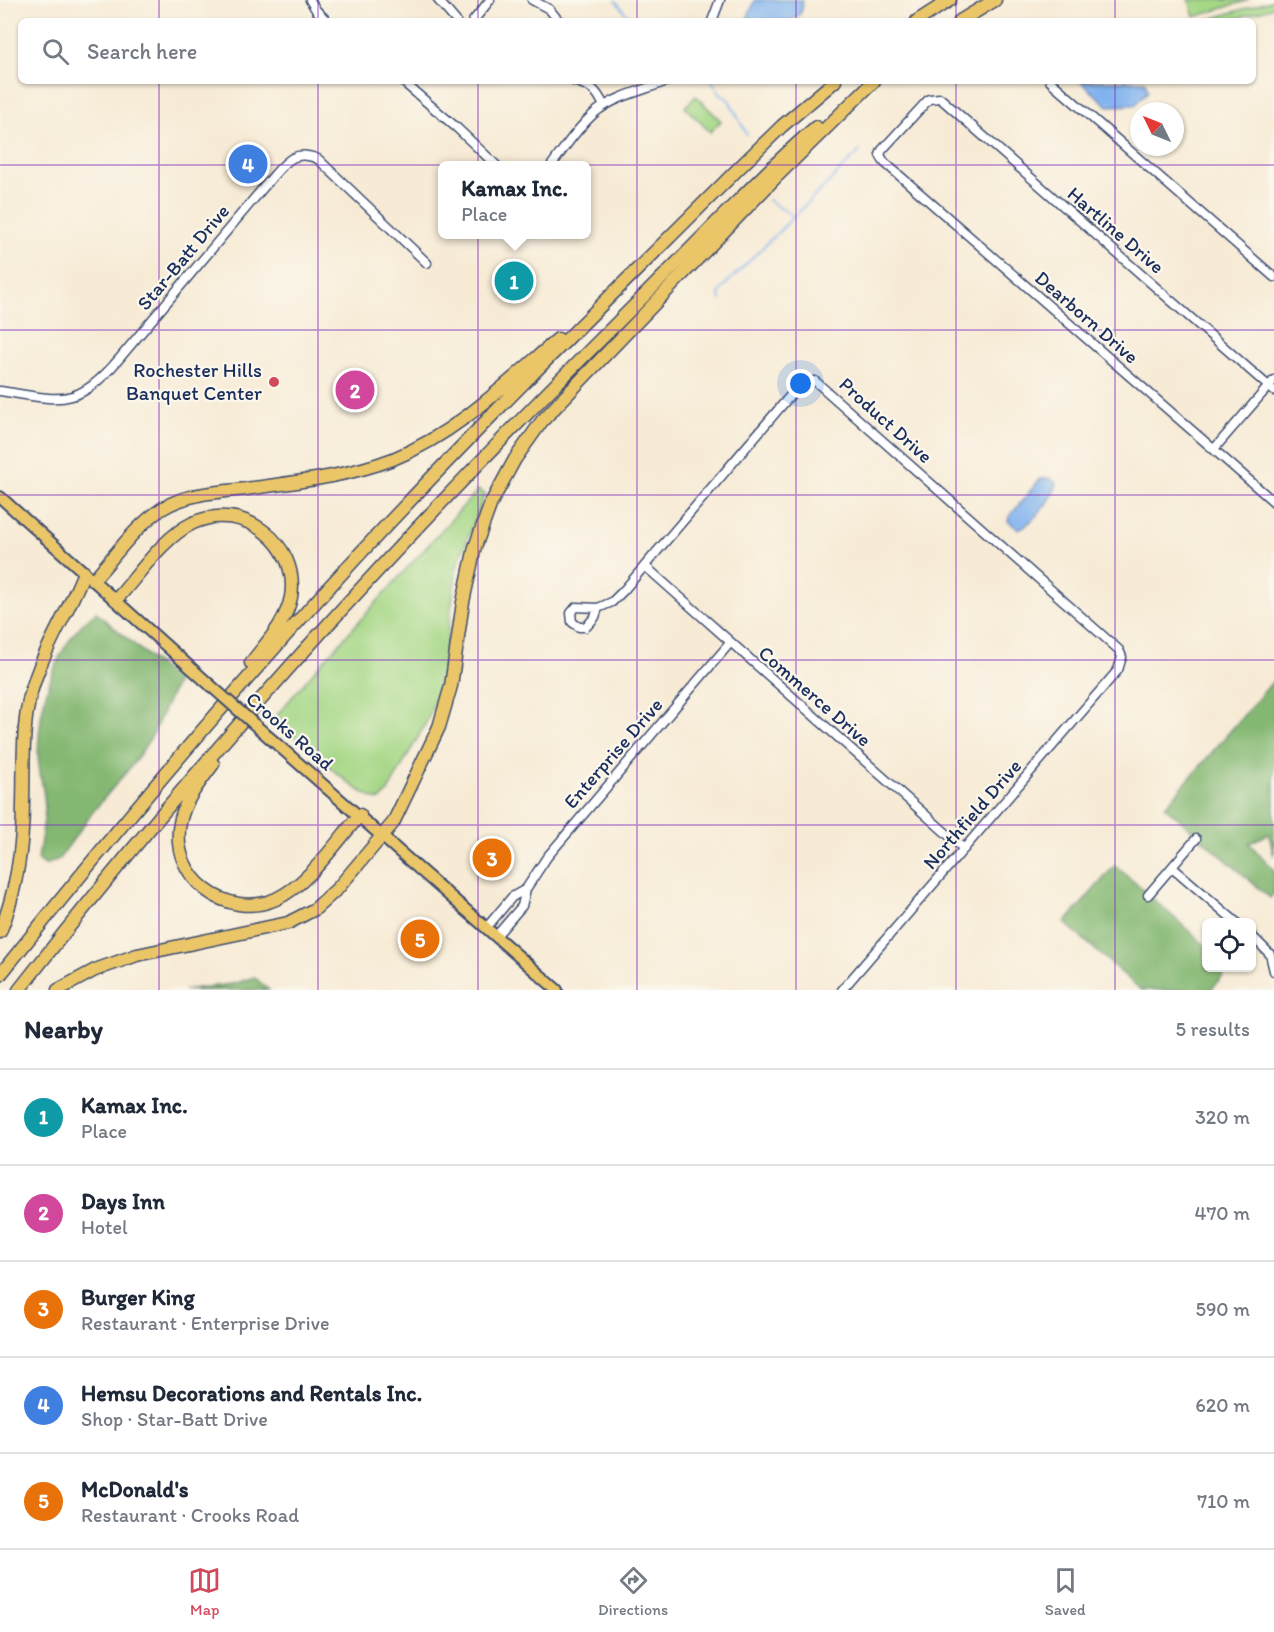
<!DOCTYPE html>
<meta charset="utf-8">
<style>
body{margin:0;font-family:Itim,sans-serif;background:#f2f2f3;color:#1f2937}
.controls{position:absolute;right:18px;bottom:18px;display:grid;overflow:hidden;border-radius:9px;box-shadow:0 2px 4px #0004}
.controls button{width:54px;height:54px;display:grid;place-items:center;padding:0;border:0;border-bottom:2px solid #e0e1e3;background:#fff;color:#1f2937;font:30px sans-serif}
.compass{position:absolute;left:1130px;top:102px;width:54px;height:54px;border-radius:50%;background:#fff;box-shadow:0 2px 4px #0004;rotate:313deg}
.you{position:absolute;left:801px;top:384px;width:21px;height:21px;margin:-15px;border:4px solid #fff;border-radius:50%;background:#1a73e8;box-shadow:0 0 0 9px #1a73e833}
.badge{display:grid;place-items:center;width:39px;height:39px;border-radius:50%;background:#d1495b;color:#fff;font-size:20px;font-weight:700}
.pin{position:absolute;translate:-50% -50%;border:3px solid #fff;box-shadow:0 2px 6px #0006}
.popup{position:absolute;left:438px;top:161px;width:153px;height:78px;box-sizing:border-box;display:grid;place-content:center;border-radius:9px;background:#fff;filter:drop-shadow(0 2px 4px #0005);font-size:20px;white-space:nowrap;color:#747a83}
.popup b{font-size:22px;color:#1f2937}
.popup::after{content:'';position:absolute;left:50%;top:100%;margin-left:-12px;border:12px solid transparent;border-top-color:#fff}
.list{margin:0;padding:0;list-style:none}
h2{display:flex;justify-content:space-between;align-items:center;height:78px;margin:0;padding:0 24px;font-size:26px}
h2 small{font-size:20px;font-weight:400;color:#747a83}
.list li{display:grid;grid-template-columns:39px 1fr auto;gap:18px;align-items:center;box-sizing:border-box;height:96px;padding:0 24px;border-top:2px solid #e0e1e3}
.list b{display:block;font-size:22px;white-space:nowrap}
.list p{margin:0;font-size:20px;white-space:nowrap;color:#747a83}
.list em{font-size:20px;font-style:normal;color:#747a83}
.icon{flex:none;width:33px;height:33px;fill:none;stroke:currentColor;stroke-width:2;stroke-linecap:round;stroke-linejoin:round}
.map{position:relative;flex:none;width:1274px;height:990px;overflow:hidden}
.search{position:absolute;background:#fff;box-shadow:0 2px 4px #0004;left:18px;right:18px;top:18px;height:66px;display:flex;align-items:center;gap:15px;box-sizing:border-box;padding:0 21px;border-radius:9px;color:#747a83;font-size:22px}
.sheet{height:558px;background:#fff}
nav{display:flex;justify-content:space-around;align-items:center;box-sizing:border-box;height:84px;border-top:2px solid #e0e1e3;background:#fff;font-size:16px;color:#747a83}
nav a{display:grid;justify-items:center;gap:3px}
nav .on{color:#d1495b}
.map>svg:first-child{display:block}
.green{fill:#a5d785;stroke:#608372;stroke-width:1.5}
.forest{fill:#84b872;stroke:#507468;stroke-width:1.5}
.water{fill:#81b3ee;stroke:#4e71a6;stroke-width:1.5}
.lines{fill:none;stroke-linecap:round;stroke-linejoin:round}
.stream{stroke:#81b3ee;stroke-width:2}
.minor-casing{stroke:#3c4b70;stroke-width:11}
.major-casing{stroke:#3c4b70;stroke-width:14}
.highway-casing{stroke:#3c4b70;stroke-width:15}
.minor{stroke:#fff;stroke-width:8}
.major{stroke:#ebc669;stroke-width:10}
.highway{stroke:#ebc669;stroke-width:12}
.major-bridge-casing{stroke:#3c4b70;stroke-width:14;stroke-linecap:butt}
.major-bridge{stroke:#ebc669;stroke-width:10}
.grid{fill:none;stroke:#7b2cbf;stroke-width:1.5;stroke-opacity:0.55}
.poi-dot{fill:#d1495b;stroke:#fbf7ec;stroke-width:2}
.labels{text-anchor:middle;stroke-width:4.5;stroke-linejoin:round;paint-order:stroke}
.street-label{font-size:20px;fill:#1b2f5e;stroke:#fbf7ec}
.poi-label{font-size:20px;fill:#1b2f5e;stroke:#fbf7ec;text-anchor:end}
</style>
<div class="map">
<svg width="1274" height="990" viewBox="0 0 1274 990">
<rect width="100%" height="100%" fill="#fbf7ec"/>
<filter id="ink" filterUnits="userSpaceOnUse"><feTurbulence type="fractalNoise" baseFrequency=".0167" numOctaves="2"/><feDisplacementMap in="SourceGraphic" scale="12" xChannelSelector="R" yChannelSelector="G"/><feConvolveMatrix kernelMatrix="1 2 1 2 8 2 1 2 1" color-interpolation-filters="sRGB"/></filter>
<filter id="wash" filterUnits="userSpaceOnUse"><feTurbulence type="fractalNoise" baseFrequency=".008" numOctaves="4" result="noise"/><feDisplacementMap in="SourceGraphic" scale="24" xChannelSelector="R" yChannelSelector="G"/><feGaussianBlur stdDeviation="1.35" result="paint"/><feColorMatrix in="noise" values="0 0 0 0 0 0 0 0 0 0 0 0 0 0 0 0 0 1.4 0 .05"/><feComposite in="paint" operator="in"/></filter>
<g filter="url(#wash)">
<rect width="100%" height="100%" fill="#f7ebd6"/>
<path class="green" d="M1189 0H1249L1194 17Z
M1274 0V7L1228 21H1204Z
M696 96 721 121 710 132 685 107Z
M478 490 485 494 457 566 441 683 428 719 387 793 380 800C361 799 303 743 285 728L277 715 316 669Z"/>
<path class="forest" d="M96 612 177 681 152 736 133 764 95 809 59 859 45 865 38 860C40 843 44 826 45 809 45 790 38 772 38 753 39 704 54 643 96 612Z
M1274 680V857L1269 834 1249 843 1274 870V893L1270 898 1165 807Z
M1115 865 1206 946V968H1229L1211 990H1141L1065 923Z
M254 977 269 990H184L233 984Z"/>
<path class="water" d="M755 0H802C808 29 764 21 746 21Z
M1080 81H1145L1148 91 1135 105 1108 106Z
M1050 478 1057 484C1053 498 1032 525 1018 529L1008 521 1009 517 1040 479Z"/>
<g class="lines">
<path class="stream" d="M615 0 626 14 641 21
M712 81 720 93 729 100 747 135
M768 200 793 216
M721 300 719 294 723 287 860 151"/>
</g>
</g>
<g filter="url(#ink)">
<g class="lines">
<defs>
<path id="minor" d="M310 0 316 10 327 21
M438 0 456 21
M532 0 549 9 559 21
M473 21 490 0
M712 21 720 0
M402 81 457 128 497 166
M574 81C592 87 596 89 604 106
M1050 81 1274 277
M551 166C565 147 579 126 597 111 616 96 645 90 667 81
M0 391C60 400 75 410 119 359L274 175C288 159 296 150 318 159L427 263
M1274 391 940 98 929 99 882 150 880 155 884 162 1274 502
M1214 449 1274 380
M645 566 964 849
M598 608 595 617 586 627H579L572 622 571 613 576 607 598 608 612 602 624 590 795 390 805 382 815 381 1119 650 1122 657 1118 670 842 990
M1172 867 1236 922
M1148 895 1196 839
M487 927 512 897 526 889
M496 936 522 906 526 889 547 857 730 643
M1252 936 1270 954 1274 971"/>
<path id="major" d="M0 497 210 685
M263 732 557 990"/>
<path id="highway" d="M917 21 950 0
M960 21 995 0
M93 580C115 556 135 526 163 508 188 493 218 492 246 489 296 482 346 477 393 459 457 433 507 383 558 339
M116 600C138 576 163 537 193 523 242 500 300 543 291 597 286 623 266 643 251 663
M213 764C200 782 184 800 180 823 169 877 227 921 276 899 309 884 336 842 360 815
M0 932C17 890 23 847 23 802 24 772 22 740 27 711 35 660 66 619 84 572
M0 975C128 815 260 658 402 509 511 393 625 282 738 169L782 126 835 81
M19 990C196 763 390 550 593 347 635 305 677 263 718 221 750 189 782 156 816 127
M58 990 95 970 137 955 288 923 315 909 338 888 393 823 439 727 451 686 463 602 475 547 491 503 515 459 542 421 582 379 775 178 874 81"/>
</defs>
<use href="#minor" class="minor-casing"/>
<use href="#major" class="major-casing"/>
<use href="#highway" class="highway-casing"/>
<use href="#minor" class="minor"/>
<use href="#major" class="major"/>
<use href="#highway" class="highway"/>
<defs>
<path id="major-bridge" d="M210 685 263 732"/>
</defs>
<use href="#major-bridge" class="major-bridge-casing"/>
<use href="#major-bridge" class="major-bridge"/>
</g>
</g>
<path class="grid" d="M159 0V21M318 0V21M478 0V21M637 0V21M796 0V21M956 0V21M1115 0V21M159 81V990M318 81V990M478 81V990M637 81V990M796 81V990M956 81V990M1115 81V990M0 165H1274M0 330H1274M0 495H1274M0 660H1274M0 825H1274"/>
<circle class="poi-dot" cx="274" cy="382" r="6"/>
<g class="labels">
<g class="street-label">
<text transform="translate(1116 230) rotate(41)" y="7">Hartline Drive</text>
<text transform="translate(183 257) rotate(-50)" y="7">Star-Batt Drive</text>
<text transform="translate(1087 317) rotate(41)" y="7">Dearborn Drive</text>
<text transform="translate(886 420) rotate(42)" y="7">Product Drive</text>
<text transform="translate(815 696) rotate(41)" y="7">Commerce Drive</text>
<text transform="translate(290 731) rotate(41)" y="7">Crooks Road</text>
<text transform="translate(613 753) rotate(-49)" y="7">Enterprise Drive</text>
<text transform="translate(972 814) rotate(-49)" y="7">Northfield Drive</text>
</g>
<g class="poi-label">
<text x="262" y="377">Rochester Hills<tspan x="262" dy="23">Banquet Center</tspan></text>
</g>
</g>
</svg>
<div class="controls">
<button><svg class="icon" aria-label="locate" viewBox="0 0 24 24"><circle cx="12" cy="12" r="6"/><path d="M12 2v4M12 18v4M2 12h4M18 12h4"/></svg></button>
</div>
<svg class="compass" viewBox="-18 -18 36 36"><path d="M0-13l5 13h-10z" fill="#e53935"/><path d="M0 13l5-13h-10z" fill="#747a83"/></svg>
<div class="you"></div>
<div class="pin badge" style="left:514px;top:281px;background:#0f9aa8">1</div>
<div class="popup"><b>Kamax Inc.</b>Place</div>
<div class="pin badge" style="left:355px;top:390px;background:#d1479c">2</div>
<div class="pin badge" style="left:492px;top:858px;background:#e8710a">3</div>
<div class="pin badge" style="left:248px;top:164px;background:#3f7fe0">4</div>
<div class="pin badge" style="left:420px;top:939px;background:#e8710a">5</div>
<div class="search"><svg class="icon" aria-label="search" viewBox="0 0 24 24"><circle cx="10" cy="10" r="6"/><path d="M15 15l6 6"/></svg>Search here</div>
</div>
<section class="sheet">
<h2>Nearby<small>5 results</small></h2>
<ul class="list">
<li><span class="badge" style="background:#0f9aa8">1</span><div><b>Kamax Inc.</b><p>Place</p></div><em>320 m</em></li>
<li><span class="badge" style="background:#d1479c">2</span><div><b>Days Inn</b><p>Hotel</p></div><em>470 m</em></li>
<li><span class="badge" style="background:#e8710a">3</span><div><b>Burger King</b><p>Restaurant · Enterprise Drive</p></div><em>590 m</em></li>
<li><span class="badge" style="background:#3f7fe0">4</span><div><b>Hemsu Decorations and Rentals Inc.</b><p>Shop · Star-Batt Drive</p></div><em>620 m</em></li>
<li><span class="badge" style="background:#e8710a">5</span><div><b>McDonald's</b><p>Restaurant · Crooks Road</p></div><em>710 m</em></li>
</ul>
</section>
<nav>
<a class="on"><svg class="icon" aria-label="map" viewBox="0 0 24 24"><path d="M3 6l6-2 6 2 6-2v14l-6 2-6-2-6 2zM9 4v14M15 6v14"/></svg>Map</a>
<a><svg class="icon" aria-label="directions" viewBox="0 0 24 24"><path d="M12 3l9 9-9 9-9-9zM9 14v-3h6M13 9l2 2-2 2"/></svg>Directions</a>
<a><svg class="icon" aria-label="saved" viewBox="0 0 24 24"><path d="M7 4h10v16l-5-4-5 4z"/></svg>Saved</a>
</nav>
